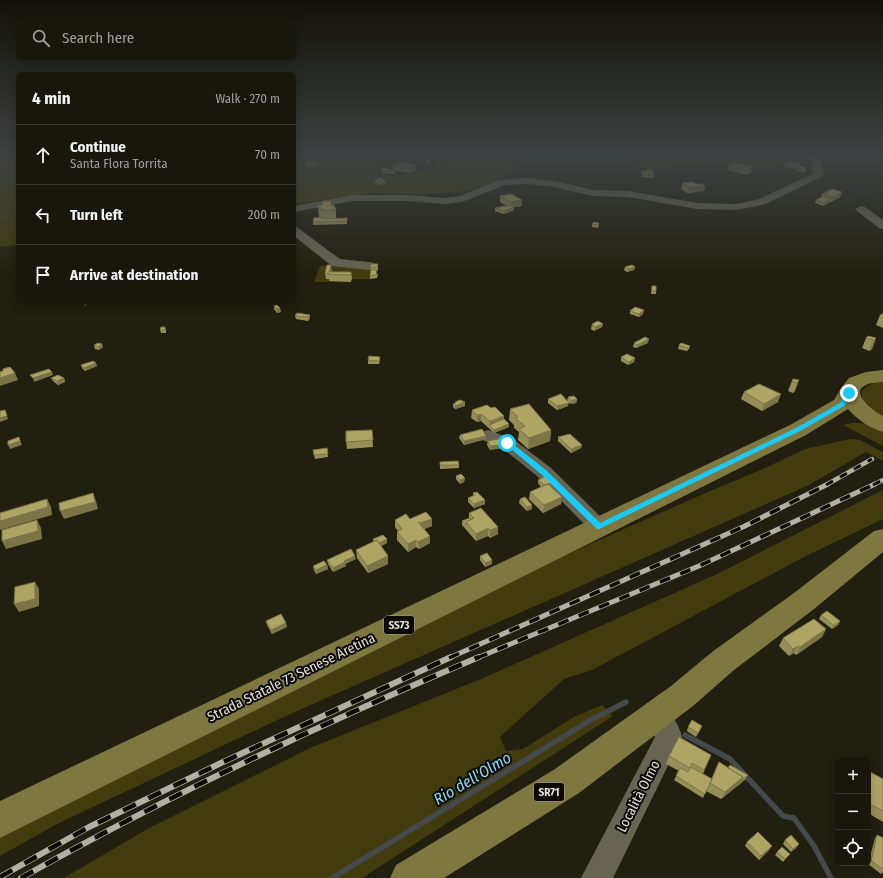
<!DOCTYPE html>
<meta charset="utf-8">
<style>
body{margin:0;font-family:"Fira Sans Condensed",sans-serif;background:#222014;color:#f1f3f6}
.controls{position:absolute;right:12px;bottom:12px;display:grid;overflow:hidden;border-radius:6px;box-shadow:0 2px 10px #0003}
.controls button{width:36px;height:36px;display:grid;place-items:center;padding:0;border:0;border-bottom:1px solid #37362c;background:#19170b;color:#f1f3f6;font:20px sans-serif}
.stop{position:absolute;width:12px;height:12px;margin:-9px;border:3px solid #19cafc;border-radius:50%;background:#fff}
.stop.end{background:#19cafc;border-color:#fff;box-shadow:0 1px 4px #0008}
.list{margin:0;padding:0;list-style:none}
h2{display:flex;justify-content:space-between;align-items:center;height:52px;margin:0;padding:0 16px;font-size:17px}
h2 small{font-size:13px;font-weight:400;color:#9f9f9d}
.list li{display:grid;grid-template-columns:26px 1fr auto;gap:12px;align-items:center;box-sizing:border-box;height:60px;padding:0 16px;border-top:1px solid #37362c}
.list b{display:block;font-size:15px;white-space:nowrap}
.list p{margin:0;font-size:13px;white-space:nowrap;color:#9f9f9d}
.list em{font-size:13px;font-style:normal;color:#9f9f9d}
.icon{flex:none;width:22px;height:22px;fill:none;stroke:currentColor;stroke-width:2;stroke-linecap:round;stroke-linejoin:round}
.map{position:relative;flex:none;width:883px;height:878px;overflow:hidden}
.search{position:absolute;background:#19170b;box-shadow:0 2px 10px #0003;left:16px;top:16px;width:280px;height:44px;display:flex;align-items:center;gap:10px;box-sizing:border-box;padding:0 14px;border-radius:6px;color:#9f9f9d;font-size:15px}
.panel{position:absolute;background:#19170b;box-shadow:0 2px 10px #0003;left:16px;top:72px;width:280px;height:232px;border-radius:6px}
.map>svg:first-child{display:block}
.green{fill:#413b0d}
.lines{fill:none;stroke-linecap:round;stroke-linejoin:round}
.stream{stroke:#44494b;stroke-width:5.5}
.path-far1{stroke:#69675a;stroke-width:1;stroke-dasharray:0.5 2;stroke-linecap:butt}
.path{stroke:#69675a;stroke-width:1.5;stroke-dasharray:1 2.5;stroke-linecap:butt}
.minor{fill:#676552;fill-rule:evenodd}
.major{fill:#7f7740;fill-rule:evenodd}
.rail-far2-casing{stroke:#b2b0a5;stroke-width:4.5}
.rail-far1-casing{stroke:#b2b0a5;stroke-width:5}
.rail-casing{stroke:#b2b0a5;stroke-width:6}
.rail-far2{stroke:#0a0904;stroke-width:3;stroke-dasharray:8;stroke-linecap:butt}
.rail-far1{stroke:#0a0904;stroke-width:3.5;stroke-dasharray:11;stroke-linecap:butt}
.rail{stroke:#0a0904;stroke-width:4.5;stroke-dasharray:14;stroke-linecap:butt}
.wall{fill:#968e57}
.shaded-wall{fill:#7a7447}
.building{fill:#aea565;stroke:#7a7447}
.route{fill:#19cafc}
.labels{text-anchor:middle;stroke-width:4;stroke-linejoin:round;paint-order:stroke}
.shield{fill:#0a0904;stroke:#a2a098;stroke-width:1}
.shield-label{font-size:11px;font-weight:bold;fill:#e3e1d7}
.near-street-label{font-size:14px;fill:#e3e1d7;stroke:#0a0904}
.near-water-label{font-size:16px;font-style:italic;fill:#89dbfb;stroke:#0a0904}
</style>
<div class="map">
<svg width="883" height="878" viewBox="0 0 883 878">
<rect width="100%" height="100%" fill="#211f0f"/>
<path class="green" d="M0 154H18V245L0 247Z
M294 154H386C381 160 381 165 376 171L383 175H401L427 171 462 154H515L511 174 485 186 467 191 424 194 370 193 294 204Z
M640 154H794L788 163 770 168 707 163 652 169 631 167 647 156Z
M320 266H374L371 279H347L346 282H314Z
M883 382V418L863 401 861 393C866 384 873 383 883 382Z
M852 423H861L883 430V446L843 425Z
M850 439 860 440 883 452V461L866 452 807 486 288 715 57 824 0 856V832L520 575 710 491 765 468 805 449Z
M883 490V519L804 557 592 670 564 679 500 737 506 751 523 749 574 717 602 705 613 716 362 878H64L149 828 310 748 481 679 717 574Z"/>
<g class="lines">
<path class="stream" d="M685 735 730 759 783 816 794 818 814 846 831 878
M332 878 589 721 626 702"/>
<path class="path-far1" d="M826 180 846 197 856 202
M875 206 883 189
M0 214 18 206"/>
<path class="path" d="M85 305 91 302"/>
<path class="minor" d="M807 154H817L820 159 824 174 823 176 766 204 737 210 697 209 628 197 593 196 554 187 527 184 505 185 462 202 445 204 409 201H353L294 212V206L353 195H409L445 198 460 196 499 180 527 178 554 181 593 190 628 191 697 203 737 204 759 199 814 173Z
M861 206 865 207 883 220V229L879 228 857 211 855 209Z
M294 226 298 228 340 259 369 262 374 263 375 266 374 269 369 270 332 266 294 236Z
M488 430 513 439 551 468 606 522 609 527 606 532 599 534 592 532 537 476 501 447 482 440 479 436 482 432Z
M655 704C669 709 679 723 682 737L613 878H581L655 737 646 725 642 716 646 707Z"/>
<path class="major" d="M883 370V382C877 383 870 382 864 386 850 394 876 413 883 416V432C869 428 858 420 848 409L806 435 0 838V801L790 425 834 400 841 388 849 378 866 372Z
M883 529V552L814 609 734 670 693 706 579 793 444 878H390L396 865 555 769 671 686 712 652 794 593 874 531Z"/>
<defs>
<path id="rail-far2" d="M826 485 872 459
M873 485 883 480"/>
<path id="rail-far1" d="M449 658 745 526 828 484
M477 658 699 566 875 484"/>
<path id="rail" d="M0 877 89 827 221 763 451 657
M21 878C169 795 323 723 479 657"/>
</defs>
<use href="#rail-far2" class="rail-far2-casing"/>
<use href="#rail-far1" class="rail-far1-casing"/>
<use href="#rail" class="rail-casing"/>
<use href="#rail-far2" class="rail-far2"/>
<use href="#rail-far1" class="rail-far1"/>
<use href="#rail" class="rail"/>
</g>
<path class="wall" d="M426 158 430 162V165H426Z
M401 162 416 171 410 173 393 170V165Z
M729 164 753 167 752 172 747 175 727 170Z
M785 164H800V167L796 169 784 167Z
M381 168 395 172V174H383L381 171Z
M798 168H806L805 173 797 171Z
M647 169 654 175 653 178 642 177V171H647Z
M375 180 385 184 380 185 375 182Z
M682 183 696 184 705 186 704 191 687 193 681 189Z
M842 192 840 197 831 202H830L823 206 815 203 816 200 822 197H821L822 194Z
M500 196 522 206 514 207V210L504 214 495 211V208L507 206 500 202Z
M331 205 336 210V218H347V224L313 225V222L319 217 318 208Z
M599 223 598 228 592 227V224Z
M378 264V270H371L370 267Z
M625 267H635L634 270 627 272 624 270Z
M332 271 331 272H351L352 278 351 282 329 281V279H326L325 273Z
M378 274 377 278 370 279V276Z
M652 286 656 291V294H651Z
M274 306 281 312 277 313 274 309Z
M630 311 643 314 639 317 630 314Z
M883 313V328L876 325 880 315Z
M310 315V318L308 321 296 319 295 316Z
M592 324H603L602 327 594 331 591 329Z
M165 327 166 330V333H161L160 330Z
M866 338H876L872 349 869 351 862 348Z
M634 343H648L636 348 633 347Z
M102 344 103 347 99 350 95 349 94 345Z
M679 345 690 346 689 349 687 351 678 349Z
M380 357V360L379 364H368V360Z
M621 357 635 358 634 362 628 365 621 361Z
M81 365 97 366 85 371 82 368Z
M51 378H64L65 382 58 385 53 381Z
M799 380 795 391 793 393 788 391 792 381Z
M744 392 778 402 762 411 741 399Z
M568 397 577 399 576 403 571 404 567 401Z
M548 399 568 406 557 410 548 403Z
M455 402 465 406 455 409 453 407V404L455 403Z
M510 409 551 430 550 441 528 449 518 440 519 432 514 428V425L509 420Z
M472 410 504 419 509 427 494 433 481 421 477 422 471 418Z
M372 430 373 447 347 449 346 442Z
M460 435 486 439 464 445 459 438Z
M558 437 582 445 581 448 571 453 558 441Z
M488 441 507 444V447L490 450 487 445Z
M327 448 328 457 315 459 313 450Z
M440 462 459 465V468L440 469Z
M456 476 465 478 464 482 460 484 456 479Z
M538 480 552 486 551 487 562 497 561 504 543 513 529 499 530 492 541 487 538 483Z
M473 493 485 504 474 508 468 502V498L473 496Z
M520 499 532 505V509L527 511 519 503Z
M469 513 498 527V534L490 538 488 536 476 541 462 525V521L469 518Z
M410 519 432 526 424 529 430 543 419 549 416 547 408 552 397 540V532L398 531 395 527V520Z
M373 539H387V543L381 546 388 556V564L368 573 357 558 356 550 373 542Z
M480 556 492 560V564L485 567 480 560Z
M356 559 345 564 346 566 333 572 328 564 327 560Z
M327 565 328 569 316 574 314 570 313 566Z
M821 615 840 621 838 625 832 629 819 619Z
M266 621 287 627 272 634 267 625Z
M826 629 822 637 796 655 794 653 789 656 779 646 783 638Z
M702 726 696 737 687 731 688 727Z
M711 755 703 774 712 779 719 762 746 779 721 799 706 791 703 798 674 780 679 771 666 764 669 756Z
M868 766 869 771 883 779V822L868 813Z
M877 835 883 838V872L881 874 868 864 875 838Z
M785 840 797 847 791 852 783 844Z
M747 842 770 849 759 860 745 846Z
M777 852 790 854 783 862 775 855Z"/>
<path class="shaded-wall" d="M318 164V166L306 168V165Z
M800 164V167L796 169 797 167Z
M416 165V171L410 173 409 168Z
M753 167 752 172 747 175 748 170Z
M385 181V184L380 185V182Z
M705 186 704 191 687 193 689 187Z
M842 192 840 197 831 202 833 197Z
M831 199 830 202 823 206 824 203Z
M522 200V206L514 207V210L504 214V211L510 208 511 202Z
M331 265 332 271 331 275 329 272Z
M635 267 634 270 627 272 628 269Z
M280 308 281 312 277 313V309Z
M644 310 643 314 639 317V314Z
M310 315V318L308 321V317Z
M603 324 602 327 594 331 595 327Z
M876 338 872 349 869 351 874 340Z
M649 339 648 343 636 348 637 345Z
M102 344 103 347 99 350 98 347Z
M635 358 634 362 628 365 629 362Z
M96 363 97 366 85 371 84 368Z
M52 372 53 375 34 382 33 378Z
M15 373 18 380 0 386V376Z
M64 378 65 382 58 385 57 381Z
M799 380 795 391 793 393 797 383Z
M781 394 778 402 762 411 764 404Z
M577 399 576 403 571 404V401Z
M465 402V406L455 409V406Z
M569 403 568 406 557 410V406Z
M5 410 8 419 0 422V418Z
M481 414V421L477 422V415Z
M504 416V423L489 425 490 421Z
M509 424V427L494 433V430Z
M551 430 550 441 528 449 529 438Z
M486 436V439L464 445V441Z
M19 437 22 445 10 449 8 445Z
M507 444V447L490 450V446Z
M582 445 581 448 571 453V449Z
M465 478 464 482 460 484V480Z
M553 482 552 486 544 490 545 486Z
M93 493 96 501 98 509 64 519 60 511Z
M562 497 561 504 543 513 544 505Z
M47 499 51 507 52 515 0 530V521Z
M485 500V504L474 508V504Z
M532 505V509L527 511V507Z
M432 519V526L420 531V523Z
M37 520 41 528 42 539 6 549 2 541Z
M498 527V534L490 538V530Z
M488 528V536L476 541V534Z
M430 536V543L419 549 418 542Z
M387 539V543L377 548V544Z
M416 540V547L408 552V544Z
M355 556 356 559 345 564 346 566 333 572V568L344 561Z
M388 556V564L368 573 367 566Z
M492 560V564L485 567V563Z
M327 565 328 569 316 574V570Z
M35 582 39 589V606L19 612 14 604Z
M840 621 838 625 832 629 834 626Z
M286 623 287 627 272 634 271 630Z
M826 629 822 637 796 655 800 647Z
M798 646 794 653 789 656 793 649Z
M748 775 746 779 721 799 725 792 743 777Z
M799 844 797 847 791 852 793 849Z
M772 846 770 849 759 860 761 856Z"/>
<path class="building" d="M426 158H429L430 162H426Z
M316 161 318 164 306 165 304 163Z
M401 162 416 165 409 168 393 165Z
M734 162 753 167 748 170 729 164Z
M788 162 800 164 797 167 785 164Z
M801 166 806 168V170L798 168Z
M381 168H387L395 172H382Z
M647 169H652L654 175 642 174V171H647Z
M380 178 385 181 380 182 375 180Z
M693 182 696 184H702L705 186 689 187 682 183Z
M830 189 831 190 823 195 822 194Z
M832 189 842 192 833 197 823 194Z
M511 194 522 200 511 202 500 196Z
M822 197 831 199 824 203 816 200Z
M323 201H331V205H334L336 210H321L322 208H318V205H322Z
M511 205 514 207 504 211 495 208Z
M322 217V219L347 218V221L313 222 314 218Z
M594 222 599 223 598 225 592 224Z
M371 264H378L377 267H370Z
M327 265H331L329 272H351V275L328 274 329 273H325Z
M632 265 635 267 628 269 625 267Z
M371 270H377L376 275 370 276Z
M652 286H656V291H652Z
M277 305 280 308 277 309 274 306Z
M635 307 644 310 639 314 630 311Z
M297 313 310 315 308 317 295 316Z
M598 321 603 324 595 327 592 326 594 325 592 324Z
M161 327H165V330H160Z
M868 336 876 338 874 340 866 338Z
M645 337 649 339 637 345 634 343Z
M98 343 102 344 98 347 94 345Z
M681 343 690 346 688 348 679 345Z
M627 354 635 358 629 362 621 357Z
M369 356 380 357 379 361 368 360Z
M93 361 96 363 84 368 81 365Z
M10 367 15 373 0 378V372L3 371V369Z
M49 369 52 372 33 378 30 375Z
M58 375 64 378 57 381 51 378Z
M793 379 799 380 797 383 792 381Z
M759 384 781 394 764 404 744 392Z
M561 394 569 403 557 406 548 399Z
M574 396 577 399 571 401 568 397Z
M460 400 465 402 455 406 453 404 456 403 455 402Z
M529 404 551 430 529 438 519 429 525 426 515 418 518 417 510 409Z
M487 405 491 408 495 407 504 416 490 421 481 414 477 415 472 410Z
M5 410 7 416 0 418V411Z
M504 419 509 424 494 430 489 425Z
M482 429 486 436 464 441 460 435Z
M372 430 373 440 346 442V431Z
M570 434 582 445 571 449 558 437Z
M19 437 20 441 8 445V441Z
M504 438 507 444 490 446 488 441Z
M327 448 328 454 314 455 313 450Z
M458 461 459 465H440V462Z
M461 474 465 478 460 480 456 476Z
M546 476 553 482 544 485 538 480Z
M548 484 562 497 544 505 530 492Z
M477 492 485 500 474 504 468 498 475 495 473 493Z
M93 493 95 502 60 511 59 503Z
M525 497 532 505 527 507 520 499Z
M47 499 48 507 0 521V513Z
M481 508 498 527 490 530 488 528 476 534 466 522 474 518 469 513Z
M426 512 432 519 420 523 418 522 430 536 418 542 416 540 408 544 397 532 402 529 395 520 406 514 410 519Z
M470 518 471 519 466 522V525L462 521Z
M37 520 38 531 2 541V530Z
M383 535 387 539 379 543 377 540 375 541 373 539Z
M377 540 388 556 367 566 356 550Z
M351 549 355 556 344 561 345 562 333 568 327 560Z
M487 553 492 560 485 563 480 556Z
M324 561 327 565 316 570 313 566Z
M35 582V599L14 604 15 587Z
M827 611 840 621 834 626 821 615Z
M281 614 286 623 271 630 266 621Z
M814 619 826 629 800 647 798 646 793 649 783 638Z
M692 720 702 726 698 733 688 727Z
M679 737 711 755 704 770 692 763 690 768 669 756Z
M719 762 743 777 725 792 710 783Z
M730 765 748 775 741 781 743 777 728 768Z
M868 766 871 767 869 771H868Z
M691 767 712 779 705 794 676 776 680 768 688 772Z
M868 771 883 779V811L868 803Z
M758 832 772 846 761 856 747 842Z
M791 835 799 844 793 849 785 840Z
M877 835 883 838V869L871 861Z
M782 847 790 854 785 859 777 852Z"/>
<linearGradient id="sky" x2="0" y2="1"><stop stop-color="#121108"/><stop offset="0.56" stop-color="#3d4242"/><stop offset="1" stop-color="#3d4242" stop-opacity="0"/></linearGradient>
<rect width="883" height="277" fill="url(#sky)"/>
<path class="route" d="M849 391 852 393 844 406 800 431 599 529H597L541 474 504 443 509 441 546 470 600 523 796 428 840 403 847 392Z"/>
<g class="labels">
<g class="shield">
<rect x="384" y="616" width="30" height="18" rx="3"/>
<rect x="534" y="783" width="30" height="18" rx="3"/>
</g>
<g class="shield-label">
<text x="399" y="629">SS73</text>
<text x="549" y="796">SR71</text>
</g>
<g class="near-street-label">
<text transform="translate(291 677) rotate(-26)" y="5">Strada Statale 73 Senese Aretina</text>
<text transform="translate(638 796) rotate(-63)" y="5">Località Olmo</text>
</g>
<g class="near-water-label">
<text transform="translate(472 778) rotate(-31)" y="6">Rio dell'Olmo</text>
</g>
</g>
</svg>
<div class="controls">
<button>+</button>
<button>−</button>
<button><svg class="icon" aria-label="locate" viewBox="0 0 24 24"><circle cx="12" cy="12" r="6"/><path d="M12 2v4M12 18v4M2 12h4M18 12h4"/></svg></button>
</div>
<div class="stop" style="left:507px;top:443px"></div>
<div class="stop end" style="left:849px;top:393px"></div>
<div class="search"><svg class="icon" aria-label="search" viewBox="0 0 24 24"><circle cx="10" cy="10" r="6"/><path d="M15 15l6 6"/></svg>Search here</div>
<section class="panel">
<h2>4 min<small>Walk · 270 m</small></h2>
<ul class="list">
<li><svg class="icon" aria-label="ahead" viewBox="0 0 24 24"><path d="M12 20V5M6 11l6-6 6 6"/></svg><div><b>Continue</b><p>Santa Flora Torrita</p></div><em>70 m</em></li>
<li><svg class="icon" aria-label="left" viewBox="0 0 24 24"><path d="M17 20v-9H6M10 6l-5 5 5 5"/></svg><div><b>Turn left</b></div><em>200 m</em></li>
<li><svg class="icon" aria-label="arrive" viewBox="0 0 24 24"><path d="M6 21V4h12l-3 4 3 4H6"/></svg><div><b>Arrive at destination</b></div></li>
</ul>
</section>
</div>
